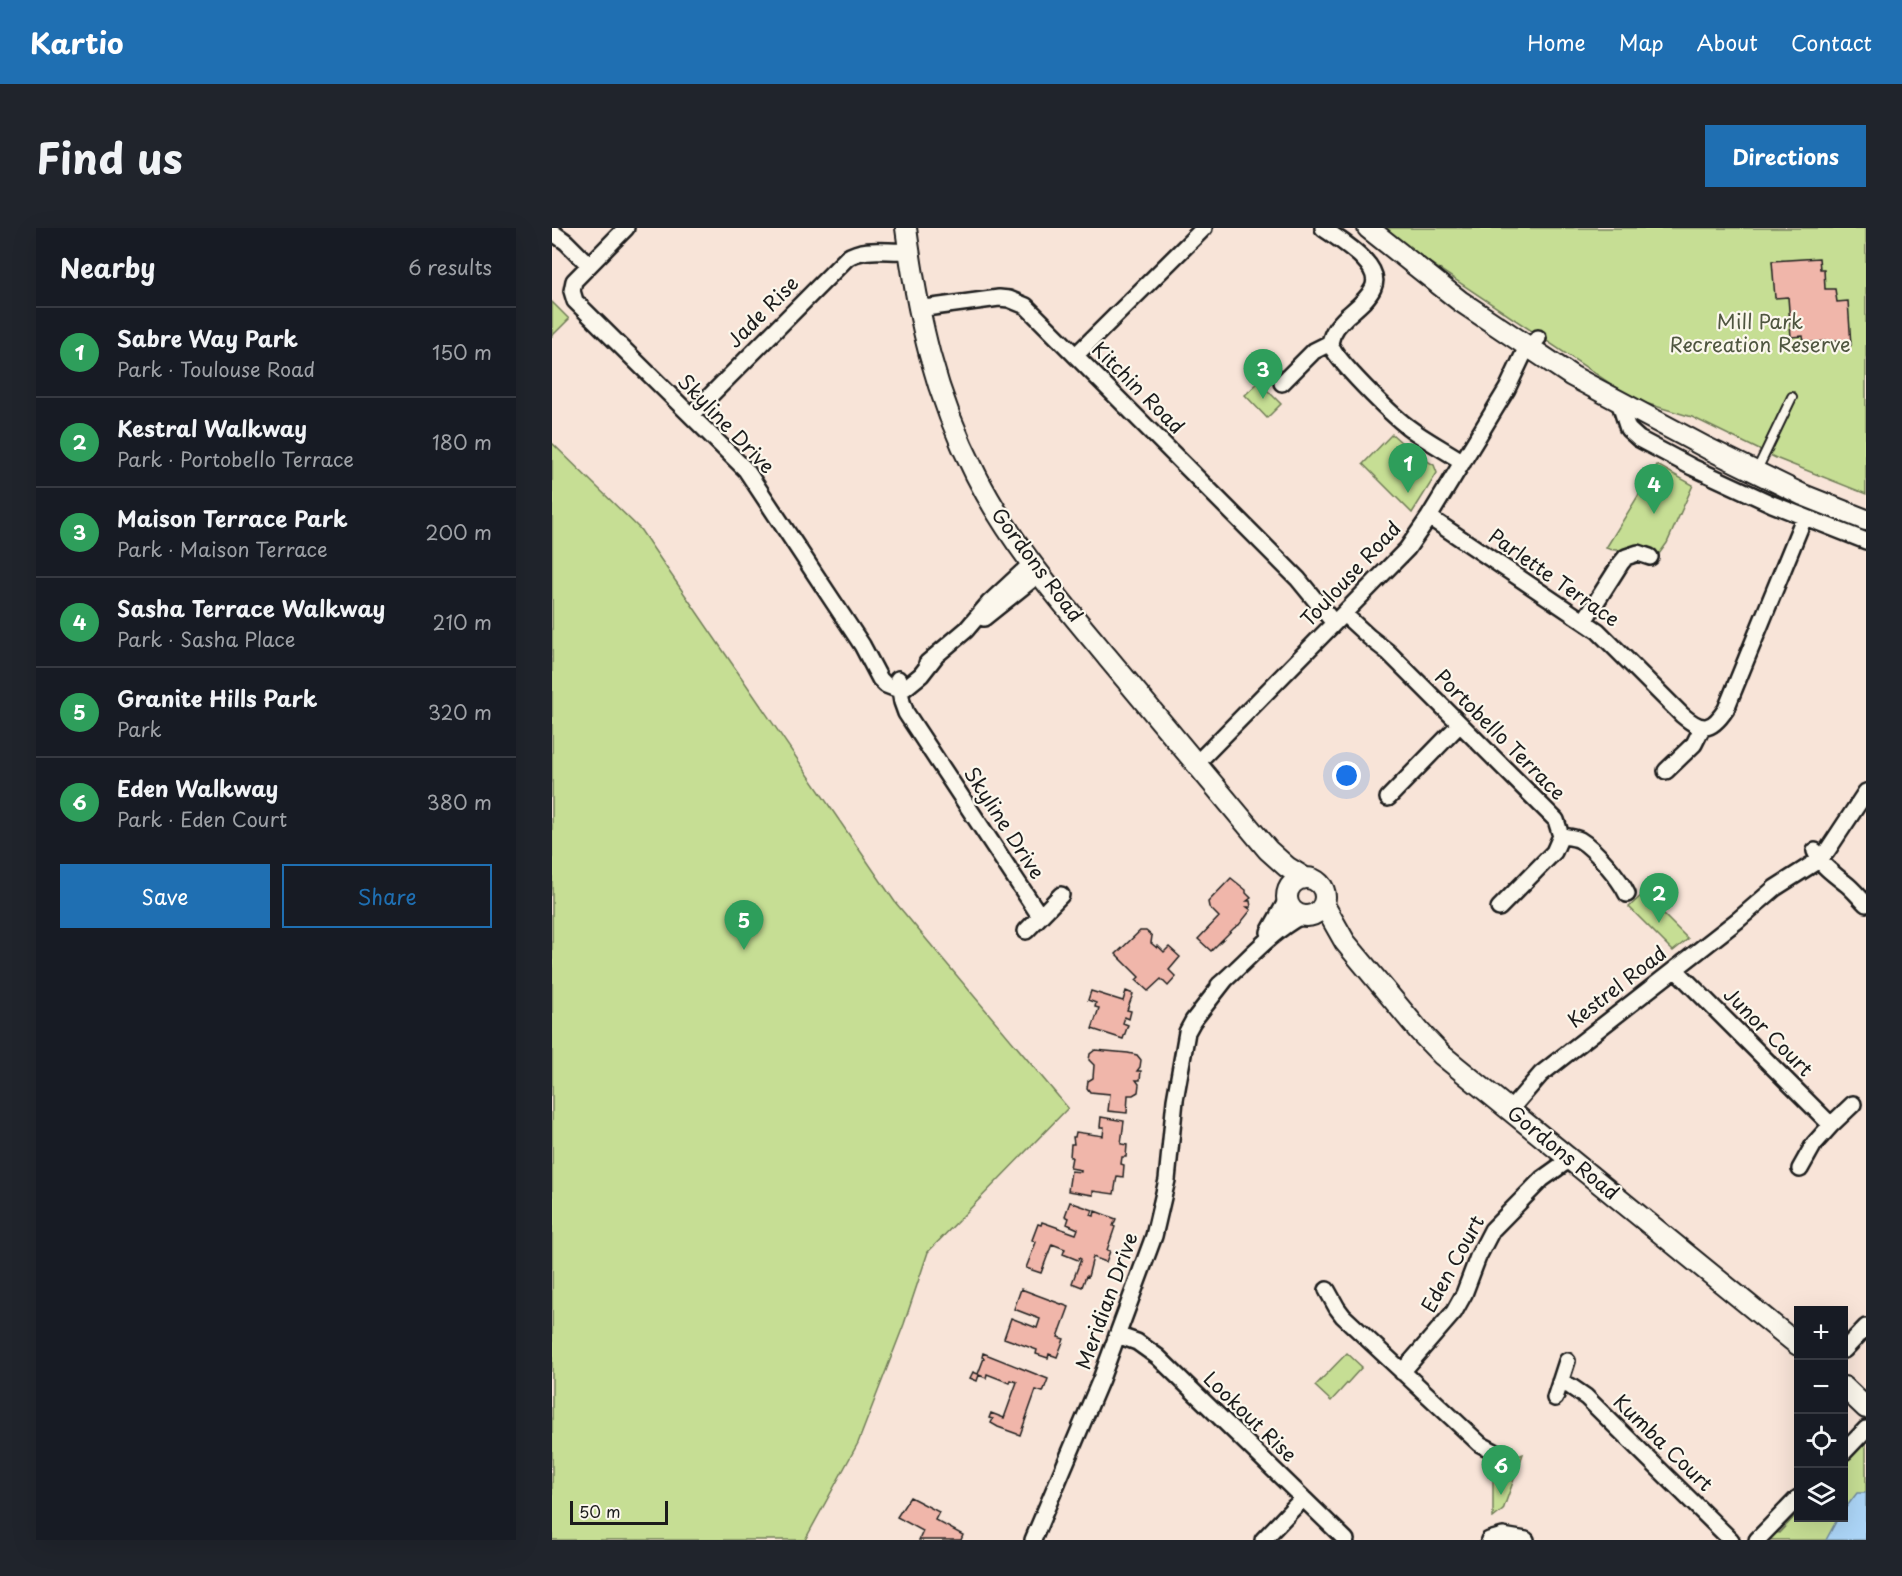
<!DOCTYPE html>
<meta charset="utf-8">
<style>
body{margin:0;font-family:"Playpen Sans",sans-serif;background:#20242c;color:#f1f3f6}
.controls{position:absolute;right:18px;bottom:18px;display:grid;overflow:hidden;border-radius:0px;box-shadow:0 6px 24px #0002}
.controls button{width:54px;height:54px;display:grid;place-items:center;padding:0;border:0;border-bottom:2px solid #363941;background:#171b24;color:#f1f3f6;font:30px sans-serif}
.scale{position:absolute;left:18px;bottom:15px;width:98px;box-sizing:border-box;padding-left:6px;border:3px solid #1c1c1c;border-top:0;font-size:16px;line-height:21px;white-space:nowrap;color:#1c1c1c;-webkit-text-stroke:4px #fbf7ec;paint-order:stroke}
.you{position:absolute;left:795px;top:548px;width:21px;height:21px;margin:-15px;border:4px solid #fff;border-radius:50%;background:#1a73e8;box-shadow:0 0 0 9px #1a73e833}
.badge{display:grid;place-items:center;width:39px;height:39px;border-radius:50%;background:#1f6fb2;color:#fff;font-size:20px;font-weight:700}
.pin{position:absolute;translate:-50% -50px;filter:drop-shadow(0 2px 3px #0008)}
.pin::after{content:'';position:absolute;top:32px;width:21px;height:18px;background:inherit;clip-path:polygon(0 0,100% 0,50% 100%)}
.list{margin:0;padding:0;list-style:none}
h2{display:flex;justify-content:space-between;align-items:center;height:78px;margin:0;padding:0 24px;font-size:26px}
h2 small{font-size:20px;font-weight:400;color:#9ea1a6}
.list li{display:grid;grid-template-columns:39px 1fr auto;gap:18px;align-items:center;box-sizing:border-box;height:90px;padding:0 24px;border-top:2px solid #363941}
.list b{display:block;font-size:22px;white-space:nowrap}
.list p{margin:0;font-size:20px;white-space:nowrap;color:#9ea1a6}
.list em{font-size:20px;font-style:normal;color:#9ea1a6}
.actions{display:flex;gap:12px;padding:18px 24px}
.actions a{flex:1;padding:14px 0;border:2px solid #1f6fb2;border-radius:0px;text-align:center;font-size:21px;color:#1f6fb2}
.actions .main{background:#1f6fb2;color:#fff}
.icon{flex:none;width:33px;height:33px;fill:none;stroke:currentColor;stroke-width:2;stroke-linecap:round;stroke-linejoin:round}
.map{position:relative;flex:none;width:1314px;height:1312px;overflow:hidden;border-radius:0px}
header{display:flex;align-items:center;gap:36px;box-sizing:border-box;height:84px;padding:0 30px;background:#1f6fb2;color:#fff}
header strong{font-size:28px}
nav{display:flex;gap:33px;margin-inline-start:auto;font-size:21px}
.intro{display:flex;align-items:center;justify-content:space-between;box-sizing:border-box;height:144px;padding:0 36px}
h1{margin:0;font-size:42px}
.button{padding:15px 27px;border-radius:0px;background:#1f6fb2;color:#fff;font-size:21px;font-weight:700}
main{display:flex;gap:36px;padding:0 36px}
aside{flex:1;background:#171b24;border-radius:0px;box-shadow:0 6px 24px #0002}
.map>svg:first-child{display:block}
.green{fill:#c6de94;stroke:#717d58;stroke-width:1.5}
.water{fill:#acd5f7;stroke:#728b9f;stroke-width:1.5}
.building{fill:#f0b6aa;stroke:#1c1c1c;stroke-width:1.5}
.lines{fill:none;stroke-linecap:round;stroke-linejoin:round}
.service-casing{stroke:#1c1c1c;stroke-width:12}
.minor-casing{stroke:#1c1c1c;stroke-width:20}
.tertiary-casing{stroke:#1c1c1c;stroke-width:24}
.service{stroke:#fbf7ec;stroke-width:8}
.minor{stroke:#fbf7ec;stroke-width:15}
.tertiary{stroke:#fbf7ec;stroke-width:20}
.labels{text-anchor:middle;stroke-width:4.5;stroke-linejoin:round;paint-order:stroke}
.street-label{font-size:20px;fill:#1c1c1c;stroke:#fbf7ec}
.park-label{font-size:20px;fill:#4f5640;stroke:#fbf7ec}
</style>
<header>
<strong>Kartio</strong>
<nav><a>Home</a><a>Map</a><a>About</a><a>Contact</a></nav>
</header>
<div class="intro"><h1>Find us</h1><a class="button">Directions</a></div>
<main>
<aside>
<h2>Nearby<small>6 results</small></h2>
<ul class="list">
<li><span class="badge" style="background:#2e9e5b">1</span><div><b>Sabre Way Park</b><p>Park · Toulouse Road</p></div><em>150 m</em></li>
<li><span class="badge" style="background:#2e9e5b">2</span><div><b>Kestral Walkway</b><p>Park · Portobello Terrace</p></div><em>180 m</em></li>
<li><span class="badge" style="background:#2e9e5b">3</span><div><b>Maison Terrace Park</b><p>Park · Maison Terrace</p></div><em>200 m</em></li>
<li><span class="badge" style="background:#2e9e5b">4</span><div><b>Sasha Terrace Walkway</b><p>Park · Sasha Place</p></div><em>210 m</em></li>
<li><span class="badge" style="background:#2e9e5b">5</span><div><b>Granite Hills Park</b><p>Park</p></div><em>320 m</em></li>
<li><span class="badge" style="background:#2e9e5b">6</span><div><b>Eden Walkway</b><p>Park · Eden Court</p></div><em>380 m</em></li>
</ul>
<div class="actions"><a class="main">Save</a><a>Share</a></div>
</aside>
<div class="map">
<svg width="1314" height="1312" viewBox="0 0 1314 1312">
<rect width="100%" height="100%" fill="#f8e4d8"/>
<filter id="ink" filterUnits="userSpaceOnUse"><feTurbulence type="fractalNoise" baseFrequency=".0167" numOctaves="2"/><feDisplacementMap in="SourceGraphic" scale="12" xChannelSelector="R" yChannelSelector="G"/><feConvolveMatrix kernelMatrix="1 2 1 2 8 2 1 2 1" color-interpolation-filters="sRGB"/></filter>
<g filter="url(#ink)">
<path class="green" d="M826 0H1314V266L1226 231 1140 189 1083 172Z
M0 74 17 91 0 108Z
M707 154 729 176 715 190 693 167Z
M840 206 860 224 882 237 885 245 860 285 811 236Z
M0 215 88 301 343 674 516 880 376 1024 352 1096 306 1215 253 1312H0Z
M1105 237 1141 257 1115 315 1107 326C1084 309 1073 328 1054 320Z
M1091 666 1136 711 1121 723 1077 679Z
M795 1125 810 1139 779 1173 763 1158Z
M1314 1209V1312H1214L1221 1304 1227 1305 1246 1285V1290H1292V1231Z
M971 1226 951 1282 941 1290V1252L961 1230Z"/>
<path class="water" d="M1305 1265H1314V1312H1274L1286 1290H1292V1282Z"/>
<path class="building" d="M1267 30 1268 41H1272L1273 61H1283L1285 74 1296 73 1299 117 1287 118V112L1252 115 1251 108 1239 109 1236 69 1223 70 1220 33Z
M679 650 694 662V665L699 670 695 673H698L699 679H695L699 682 687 697 682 700 659 723 646 711 667 689 657 679 656 674Z
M588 703H594L600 708 599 715 605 720 606 718 612 724 617 719 628 729 617 742 624 749 616 758 609 751 596 763 584 752 587 749 564 726Z
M539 763 571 773 574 763 581 766 575 782 579 783 577 791 573 789 571 795 576 797 571 811 540 801 547 780 543 779 544 775 536 772Z
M543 822 576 825 585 827 589 832 588 839 585 843H589L588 852H584L587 856 586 864 581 867H576L575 885 556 883 558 866 538 864 535 860 536 853 541 850 542 837 537 832 538 826Z
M549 889 572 893 569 916 575 917 574 929H570L569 936 572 937 571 949 565 948 562 966 541 963V967L516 963 519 943 529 944V942L518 940 520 929H518L519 916H522L521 909H523L524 904 551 908 552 899H548Z
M518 974 541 982 539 987 542 988 543 983 564 991 561 998 563 999 555 1022 558 1023 554 1034 541 1029 536 1049 534 1048 530 1059 520 1055 529 1031 527 1030 526 1032 511 1026 513 1021 500 1016 489 1045 474 1040 484 1014 480 1012 486 996 489 997 490 994 524 1006 526 1001 515 996 517 990 513 988Z
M469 1061 517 1079 506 1109 512 1111 505 1129 497 1126 496 1130 484 1126 485 1122 452 1110 459 1090 485 1100 488 1091 462 1081Z
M431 1125 496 1151 491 1164 484 1162 468 1207 446 1199 439 1195 441 1191 437 1190 439 1185 452 1190 465 1154 459 1152 458 1155 435 1146 434 1150 427 1147 425 1153 418 1150 421 1144 426 1146 432 1130 430 1129Z
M358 1269 387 1284 383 1292 411 1307 409 1312H367L371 1303 345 1289Z"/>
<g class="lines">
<defs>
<path id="service" d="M1205 242 1240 169"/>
<path id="minor" d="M74 0 22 53 20 63 23 73 194 242 310 417 328 451 334 457 347 462 353 460 369 447 383 429
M0 4 14 14 37 37
M366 81 447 70 457 71 474 78 746 351 782 395
M778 115C783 132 840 187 856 199 873 212 893 222 911 234
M524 127 652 0
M730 155 762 123 778 115C780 103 787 96 795 88 804 80 816 71 821 60 832 37 787 12 771 0
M1067 173 1076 201 1087 211 1140 239 1220 276 1314 313
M139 187 295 30C313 18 337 25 357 23
M877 289 1046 403 1130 487C1150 504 1159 504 1174 481L1252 290
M792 386 817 409 836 424 1004 592 1009 608C1015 609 1022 609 1028 612 1043 621 1068 651 1075 666
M432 390 487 346
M1032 393 1069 335 1074 329 1086 325 1098 329
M375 435 414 402 437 375 479 336
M346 451 350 474 354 485 488 688
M644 536 855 321 877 289 955 161 973 123 986 110
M1114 543 1142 516 1150 500
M836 570 908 496
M1263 623C1269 638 1281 645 1293 655 1301 661 1307 669 1314 676
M947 680 1002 624 1009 608
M474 703 509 667
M717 704 735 672
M1123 741 1279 897 1262 916 1248 941
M667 757C695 733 716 706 749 688
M958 882 989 846 1186 692 1223 660 1267 632 1275 623 1314 564
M1279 897 1301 876
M775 1062 785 1080 791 1088 928 1216 958 1232
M565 1107 585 1114 606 1129 794 1312
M1292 1122 1314 1099
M850 1144 902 1084 912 1066 926 1029 940 1002 990 951 1018 931
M1008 1154 1018 1158 1034 1169 1179 1312
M1003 1170 1015 1133
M1292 1224 1314 1201
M481 1312 549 1151 602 1008 615 952 623 872 635 804 641 793 673 752
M711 1312 751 1270
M937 1312 951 1308 974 1312
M1205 1312 1246 1270"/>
<path id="tertiary" d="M354 0C366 90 382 165 424 247 458 315 508 372 556 430 610 494 663 558 716 622L735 639 753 650
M816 0 908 73 1020 148 1155 220 1251 267 1314 292
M735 669a19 19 0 1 1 38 0a19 19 0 1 1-38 0Z
M772 677 793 714 868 804 890 827 1246 1117
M1292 1159 1314 1180"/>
</defs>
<use href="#service" class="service-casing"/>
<use href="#minor" class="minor-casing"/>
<use href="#tertiary" class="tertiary-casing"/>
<use href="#service" class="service"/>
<use href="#minor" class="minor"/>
<use href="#tertiary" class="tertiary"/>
</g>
</g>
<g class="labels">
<g class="street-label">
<text transform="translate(211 84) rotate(-45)" y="7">Jade Rise</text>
<text transform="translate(586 160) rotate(45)" y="7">Kitchin Road</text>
<text transform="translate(174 196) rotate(46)" y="7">Skyline Drive</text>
<text transform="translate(485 337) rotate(53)" y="7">Gordons Road</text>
<text transform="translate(799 346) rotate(-47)" y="7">Toulouse Road</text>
<text transform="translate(1002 350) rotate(35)" y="7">Parlette Terrace</text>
<text transform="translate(948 507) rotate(45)" y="7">Portobello Terrace</text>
<text transform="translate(452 595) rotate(57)" y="7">Skyline Drive</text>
<text transform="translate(1065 759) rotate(-38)" y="7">Kestrel Road</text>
<text transform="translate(1216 804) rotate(45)" y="7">Junor Court</text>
<text transform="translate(1011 925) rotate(39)" y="7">Gordons Road</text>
<text transform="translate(901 1036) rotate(-61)" y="7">Eden Court</text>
<text transform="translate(555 1073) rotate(-70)" y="7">Meridian Drive</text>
<text transform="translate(698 1189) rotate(44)" y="7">Lookout Rise</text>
<text transform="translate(1111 1215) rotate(44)" y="7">Kumba Court</text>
</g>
<g class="park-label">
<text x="1208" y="101">Mill Park<tspan x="1208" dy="23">Recreation Reserve</tspan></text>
</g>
</g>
</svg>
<div class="controls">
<button>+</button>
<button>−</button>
<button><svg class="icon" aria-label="locate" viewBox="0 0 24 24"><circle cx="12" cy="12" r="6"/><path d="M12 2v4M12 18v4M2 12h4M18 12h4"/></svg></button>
<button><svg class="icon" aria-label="layers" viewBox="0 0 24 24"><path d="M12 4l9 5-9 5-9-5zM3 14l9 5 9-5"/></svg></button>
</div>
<div class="scale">50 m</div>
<div class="you"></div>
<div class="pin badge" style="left:856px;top:265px;background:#2e9e5b">1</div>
<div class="pin badge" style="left:1107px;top:695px;background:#2e9e5b">2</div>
<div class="pin badge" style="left:711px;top:171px;background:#2e9e5b">3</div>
<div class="pin badge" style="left:1102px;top:286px;background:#2e9e5b">4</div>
<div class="pin badge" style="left:192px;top:722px;background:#2e9e5b">5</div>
<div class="pin badge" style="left:949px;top:1267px;background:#2e9e5b">6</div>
</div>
</main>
